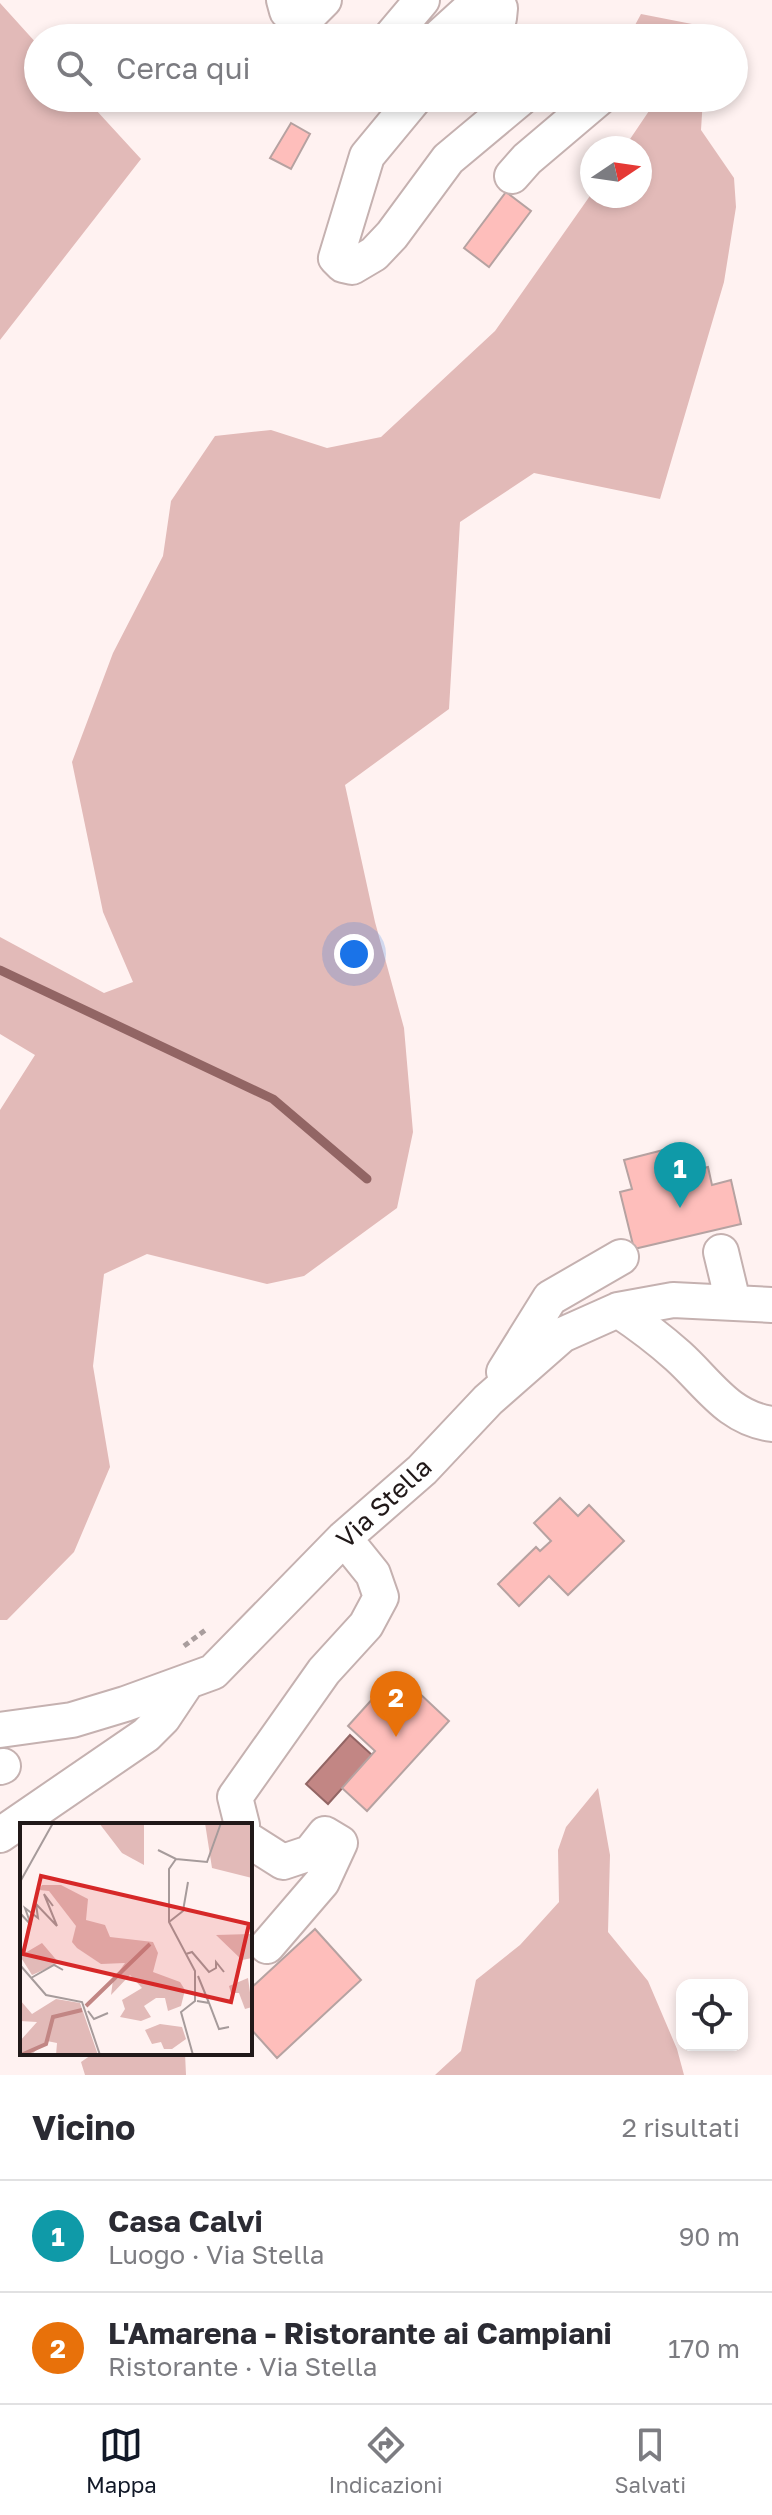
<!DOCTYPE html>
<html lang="it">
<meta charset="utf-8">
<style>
body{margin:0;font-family:"Golos Text",sans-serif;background:#f2f2f3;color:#2b2b33}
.controls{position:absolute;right:24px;bottom:24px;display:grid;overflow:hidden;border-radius:16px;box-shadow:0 4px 12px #0003}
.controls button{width:72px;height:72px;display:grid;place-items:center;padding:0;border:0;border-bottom:2px solid #e1e1e2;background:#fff;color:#2b2b33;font:40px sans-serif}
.compass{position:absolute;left:580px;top:136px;width:72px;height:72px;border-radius:50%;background:#fff;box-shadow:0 4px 12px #0003;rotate:77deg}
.you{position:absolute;left:354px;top:954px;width:28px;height:28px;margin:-20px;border:6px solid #fff;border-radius:50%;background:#1a73e8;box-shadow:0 0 0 12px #1a73e833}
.badge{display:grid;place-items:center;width:52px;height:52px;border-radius:50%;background:#111827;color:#fff;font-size:26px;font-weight:700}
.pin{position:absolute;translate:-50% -66px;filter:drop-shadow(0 2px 4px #0008)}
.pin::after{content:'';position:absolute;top:42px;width:28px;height:24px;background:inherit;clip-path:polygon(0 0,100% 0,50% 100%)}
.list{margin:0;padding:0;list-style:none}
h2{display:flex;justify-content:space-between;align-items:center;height:104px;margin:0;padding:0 32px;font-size:34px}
h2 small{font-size:26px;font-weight:400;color:#7c7c81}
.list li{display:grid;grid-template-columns:52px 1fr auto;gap:24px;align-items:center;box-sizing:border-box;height:112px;padding:0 32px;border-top:2px solid #e1e1e2}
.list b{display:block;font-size:30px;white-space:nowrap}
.list p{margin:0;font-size:26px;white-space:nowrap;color:#7c7c81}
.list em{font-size:26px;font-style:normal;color:#7c7c81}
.icon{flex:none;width:44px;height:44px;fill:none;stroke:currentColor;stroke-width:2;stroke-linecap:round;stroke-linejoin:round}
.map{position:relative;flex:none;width:772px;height:2075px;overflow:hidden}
.search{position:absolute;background:#fff;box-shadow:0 4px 12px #0003;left:24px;right:24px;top:24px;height:88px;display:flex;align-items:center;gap:20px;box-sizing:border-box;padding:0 28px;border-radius:44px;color:#7c7c81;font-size:30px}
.sheet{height:328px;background:#fff}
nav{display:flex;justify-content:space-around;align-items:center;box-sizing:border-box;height:112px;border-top:2px solid #e1e1e2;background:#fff;font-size:22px;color:#7c7c81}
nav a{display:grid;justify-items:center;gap:4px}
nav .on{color:#111827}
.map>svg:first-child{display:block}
.green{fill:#e2bab8}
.water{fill:#c28684;stroke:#926564;stroke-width:2}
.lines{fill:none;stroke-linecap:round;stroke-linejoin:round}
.stream{stroke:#926564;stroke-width:9}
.building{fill:#febebb;stroke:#b6a2a1;stroke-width:2}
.minor-casing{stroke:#c5b1b0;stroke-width:38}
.path{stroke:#a99d9d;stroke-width:5;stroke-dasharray:6 4;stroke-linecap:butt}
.minor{stroke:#fff;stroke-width:34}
.labels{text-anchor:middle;stroke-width:6;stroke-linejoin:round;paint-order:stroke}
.street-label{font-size:26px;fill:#211919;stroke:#fff}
.inset-river{fill:none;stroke:#c28684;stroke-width:4}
.inset-road{fill:none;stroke:#a69b9b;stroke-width:2}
.view{fill:#d62828;fill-opacity:0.15;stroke:#d62828;stroke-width:4}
.inset-edge{fill:none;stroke:#211919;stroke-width:4}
</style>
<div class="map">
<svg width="772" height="2075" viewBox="0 0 772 2075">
<rect width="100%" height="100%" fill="#fff2f1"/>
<path class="green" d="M0 3 38 45V98H85L141 159 0 340Z
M641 14 697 25 700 38H628Z
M652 98H703L701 130 734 178 736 207 724 282 660 499 534 473 460 522 449 709 345 785 375 922 404 1028 413 1132 397 1208 304 1276 267 1284 147 1254 104 1274 93 1366 110 1467 74 1552 7 1620H0V1110L35 1055 0 1034V937L104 993 133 982 103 912 72 762 113 653 163 556 171 501 215 436 271 430 327 448 381 437 495 331 592 193V196H640V148H624L651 108Z
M598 1788 610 1855 608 1932 648 1981 677 2049 684 2075H435L461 2051 476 1980 520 1945 559 1902 558 1850 566 1827Z
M94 2053H185L186 2075H85L81 2062Z"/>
<path class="water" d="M350 1735 372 1755 328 1804 306 1784Z"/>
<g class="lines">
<path class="stream" d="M0 970 273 1099 367 1179"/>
</g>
<path class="building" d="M291 123 310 134 291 169 270 158Z
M506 192 531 211 489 267 464 248Z
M683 1145 690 1171 708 1167 712 1185 731 1180 741 1224 634 1249 620 1192 632 1189 624 1160Z
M560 1498 578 1516 589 1505 624 1541 568 1595 549 1576 519 1606 498 1584 536 1547 540 1551 551 1541 534 1523Z
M385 1685 399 1697 409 1691 418 1692 449 1721 367 1811 342 1788 375 1751 348 1726Z
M315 1929 361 1980 277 2058 250 2028V1989Z"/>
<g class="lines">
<defs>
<path id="minor" d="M284 0 287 11 299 15 310 14 324 0
M390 38 422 0
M438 38 480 0
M476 38 499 18 500 8 496 0
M415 98 367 156 336 258 343 265 352 267 374 254 392 235 448 159 521 98
M512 176 527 159 599 98
M721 1252 733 1302
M618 1310C639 1324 659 1339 678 1356 709 1384 728 1418 772 1424
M504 1372 550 1298 621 1257
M0 1730 72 1720 125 1704 213 1672 344 1538 422 1470 488 1400 562 1335 618 1310 673 1300 772 1305
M0 1767 3 1766
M242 1825 235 1797 324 1671 366 1625 381 1597 373 1574 344 1538
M0 1835 146 1735 163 1718 187 1682
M250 1841 283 1862 310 1853 325 1834 340 1843 322 1882 267 1946"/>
</defs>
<use href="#minor" class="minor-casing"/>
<path class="path" d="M184 1646 208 1628"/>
<use href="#minor" class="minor"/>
</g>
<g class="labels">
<g class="street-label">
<text transform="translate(384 1503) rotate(-43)" y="9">Via Stella</text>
</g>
</g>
<g transform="translate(20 1823)">
<rect width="232" height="232" fill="#fff2f1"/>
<path d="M79 0H124V42L102 30ZM185 0H232V55L192 45ZM22 62H41L68 76 66 97 85 102 90 114 133 119 138 130 133 149 160 159 165 167 161 183 148 188 145 175H136L124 183 131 194 121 198 100 194 105 186 102 177 122 165 110 152 91 172 93 157 105 140 81 141 57 125 52 119 56 103 29 68 19 67ZM231 111 232 135 222 137 196 112ZM22 120 39 140 12 152 0 133ZM228 155 232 184 225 186 219 170H211L209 163ZM36 176 60 180 78 232H36L37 220 27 218 12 231 0 232V218L17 199 0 198V177L12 191ZM140 201 162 204 166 216 152 226H144L141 219 132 221 125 207Z" fill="#e2bab8"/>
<path class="inset-river" d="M66 183 130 121M1 232 26 221 33 194 62 187"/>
<path class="inset-road" d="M138 27 156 36 187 39 201 0M156 36 149 46V99L175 148V178L161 189 173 232M0 59 33 0M0 90 11 102 5 85 18 95 16 81 37 103 24 71 33 83M149 99 163 88 168 59M166 131 172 129 189 149 196 145V139L204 149M0 142 26 172 62 179 80 232M178 153 189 180M11 155 34 142 43 147M177 178 189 180 199 206 209 204M68 188 74 196 88 190"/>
<path class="view" d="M21 53 229 101 211 179 3 131Z"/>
<rect width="232" height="232" class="inset-edge"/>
</g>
</svg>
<div class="controls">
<button><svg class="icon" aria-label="locate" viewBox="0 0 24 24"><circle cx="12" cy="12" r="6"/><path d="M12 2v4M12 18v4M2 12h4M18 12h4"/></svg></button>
</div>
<svg class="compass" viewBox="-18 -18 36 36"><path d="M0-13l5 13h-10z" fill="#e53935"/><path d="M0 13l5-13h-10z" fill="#7c7c81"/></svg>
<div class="you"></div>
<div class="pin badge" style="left:680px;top:1208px;background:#0f9aa8">1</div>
<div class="pin badge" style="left:396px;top:1737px;background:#e8710a">2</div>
<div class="search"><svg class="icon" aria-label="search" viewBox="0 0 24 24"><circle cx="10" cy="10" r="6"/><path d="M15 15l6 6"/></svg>Cerca qui</div>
</div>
<section class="sheet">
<h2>Vicino<small>2 risultati</small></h2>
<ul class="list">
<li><span class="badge" style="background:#0f9aa8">1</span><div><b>Casa Calvi</b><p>Luogo · Via Stella</p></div><em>90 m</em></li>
<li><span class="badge" style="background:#e8710a">2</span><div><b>L'Amarena - Ristorante ai Campiani</b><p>Ristorante · Via Stella</p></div><em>170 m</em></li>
</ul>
</section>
<nav>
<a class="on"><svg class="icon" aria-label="map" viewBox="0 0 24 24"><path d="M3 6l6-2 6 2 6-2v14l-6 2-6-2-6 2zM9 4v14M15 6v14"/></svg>Mappa</a>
<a><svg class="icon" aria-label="directions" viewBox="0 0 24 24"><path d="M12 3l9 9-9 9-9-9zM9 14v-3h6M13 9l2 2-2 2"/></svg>Indicazioni</a>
<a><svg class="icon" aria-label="saved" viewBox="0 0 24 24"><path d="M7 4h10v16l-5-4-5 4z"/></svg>Salvati</a>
</nav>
